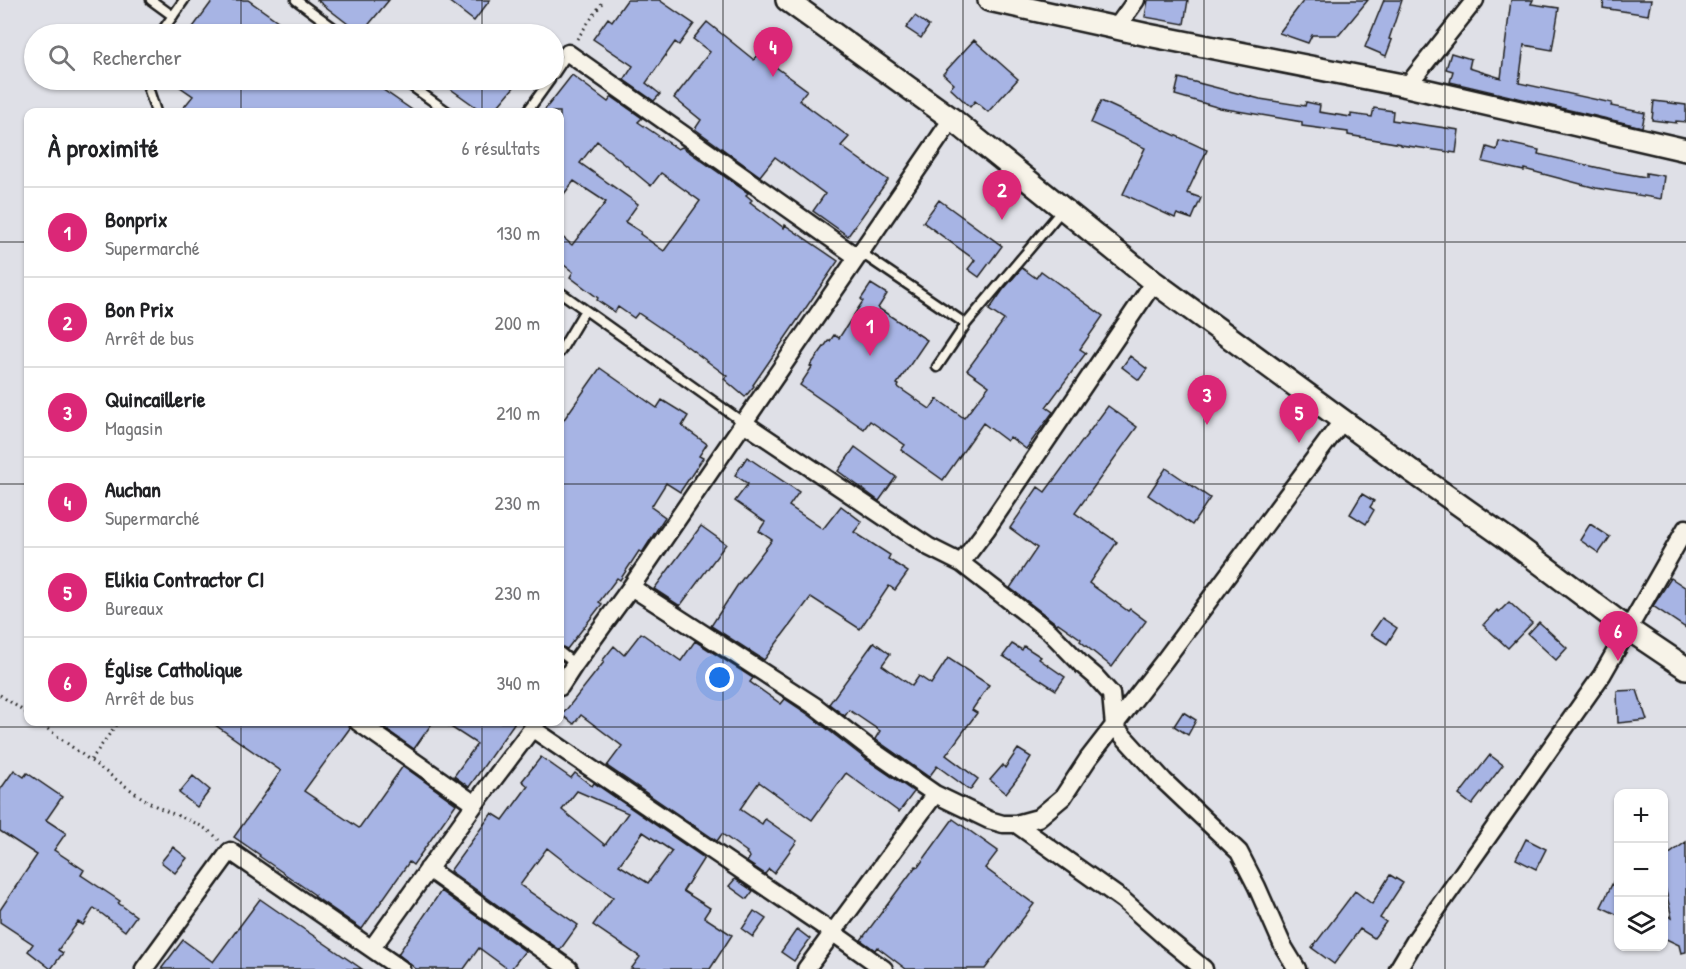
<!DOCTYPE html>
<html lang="fr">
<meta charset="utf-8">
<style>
body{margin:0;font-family:"Patrick Hand",sans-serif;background:#f6f6f6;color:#202124}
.controls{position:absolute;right:18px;bottom:18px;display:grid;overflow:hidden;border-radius:12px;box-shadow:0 2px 4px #0004}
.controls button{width:54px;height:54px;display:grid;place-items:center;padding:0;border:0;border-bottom:2px solid #e0e0e0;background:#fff;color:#202124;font:30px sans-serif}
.you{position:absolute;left:720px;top:678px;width:21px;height:21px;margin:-15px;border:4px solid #fff;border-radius:50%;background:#1a73e8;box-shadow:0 0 0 9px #1a73e833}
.badge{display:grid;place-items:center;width:39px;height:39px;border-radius:50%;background:#db2777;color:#fff;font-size:20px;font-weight:700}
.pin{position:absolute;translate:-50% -50px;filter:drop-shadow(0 2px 3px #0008)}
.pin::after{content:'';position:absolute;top:32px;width:21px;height:18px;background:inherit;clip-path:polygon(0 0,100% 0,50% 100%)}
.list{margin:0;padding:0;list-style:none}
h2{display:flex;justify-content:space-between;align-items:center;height:78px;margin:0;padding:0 24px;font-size:26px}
h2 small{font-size:20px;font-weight:400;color:#757577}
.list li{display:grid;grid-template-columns:39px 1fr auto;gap:18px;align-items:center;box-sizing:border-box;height:90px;padding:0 24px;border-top:2px solid #e0e0e0}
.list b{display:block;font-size:22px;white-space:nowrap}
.list p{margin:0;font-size:20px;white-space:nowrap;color:#757577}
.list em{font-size:20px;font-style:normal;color:#757577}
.icon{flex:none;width:33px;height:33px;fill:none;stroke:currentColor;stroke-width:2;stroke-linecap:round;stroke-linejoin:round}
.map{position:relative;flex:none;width:1686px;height:969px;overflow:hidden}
.search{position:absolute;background:#fff;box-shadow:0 2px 4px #0004;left:24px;top:24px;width:540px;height:66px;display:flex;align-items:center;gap:15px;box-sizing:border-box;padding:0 21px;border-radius:33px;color:#757577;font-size:22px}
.panel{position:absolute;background:#fff;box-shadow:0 2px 4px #0004;left:24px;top:108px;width:540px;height:618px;border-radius:12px}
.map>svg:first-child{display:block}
.building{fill:#a7b4e4;stroke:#1c1c1c;stroke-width:1.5;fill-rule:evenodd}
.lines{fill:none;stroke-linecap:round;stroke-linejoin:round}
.service-casing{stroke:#1c1c1c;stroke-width:13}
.minor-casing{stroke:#1c1c1c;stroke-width:21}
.tertiary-casing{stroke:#1c1c1c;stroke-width:26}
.path{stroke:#1c1c1c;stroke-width:3;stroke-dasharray:1.5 4.5;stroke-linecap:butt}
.service{stroke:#f7f3e8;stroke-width:8}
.minor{stroke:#f7f3e8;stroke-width:16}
.tertiary{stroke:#f7f3e8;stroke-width:21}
.grid{fill:none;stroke:#1c1c1c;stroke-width:1.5;stroke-opacity:0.55}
</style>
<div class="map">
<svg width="1686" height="969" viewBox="0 0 1686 969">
<rect width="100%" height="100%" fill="#dfe0e7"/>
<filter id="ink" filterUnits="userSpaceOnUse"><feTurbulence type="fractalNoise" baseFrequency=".0167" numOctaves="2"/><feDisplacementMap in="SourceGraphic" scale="12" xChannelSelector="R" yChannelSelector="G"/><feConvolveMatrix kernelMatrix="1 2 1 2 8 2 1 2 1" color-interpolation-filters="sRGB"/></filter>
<g filter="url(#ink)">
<path class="building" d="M213 0H248L296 34H188Z
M317 0H389L361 34Z
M447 0H490L474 21Z
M627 0H659L694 24 679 45 675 42 646 83 660 94 654 101 624 80 633 66 593 39 608 18 612 21Z
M1148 0H1188L1184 24 1145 17Z
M1304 0H1368L1339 35H1312L1308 43 1279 33Z
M1384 0H1402L1389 39 1392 40 1386 56 1365 47Z
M1511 0H1533L1531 4 1559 8 1552 50 1524 45 1519 83 1612 103 1611 106 1645 113 1642 127 1450 82 1453 71 1446 69 1451 53 1471 59 1469 68 1501 78Z
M1604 0H1651L1648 15 1603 8Z
M915 16 929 26 921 38 906 28Z
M707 22 754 60 758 54 807 90 799 100 849 137 841 146 888 180 848 236 813 211 825 194 775 157 760 176 695 129 701 120 674 98 710 52 693 39Z
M974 40 1018 79 988 112 975 101 970 107 950 88 954 84 943 74Z
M572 75 608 102 612 97 642 118 638 122 678 149 682 147 748 193 746 195 752 200 750 202 784 228 785 225 838 261 753 385 754 386 745 397 724 379 727 376 684 344 638 313 634 318 618 307 615 312 597 300 598 298 570 277 573 272 560 262V235L572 245 606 202 574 181 560 199V112H543ZM597 141 651 186 661 173 700 201 664 251 640 234 641 232 625 222 638 204 580 163Z
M1179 78 1260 99 1305 106 1306 102 1320 105 1319 112 1351 117V114L1372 117 1374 108 1393 111 1392 120 1459 130 1456 153 1401 145V144L1348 135V132L1302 126V122L1220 108 1175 95Z
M170 80H364L374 87 376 85 415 112H180L193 96Z
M438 80H520L493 112 486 108 483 112Z
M1101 101 1207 150 1187 193 1201 198 1192 219 1177 214 1175 218 1123 194 1145 148 1091 123Z
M1654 101 1686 105V122L1676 121V123L1652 120Z
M1499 141 1539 150 1538 154 1617 172 1646 177V173L1664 176 1661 199 1596 188 1524 169V171L1483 162 1487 147 1497 150Z
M939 200 1002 246 979 277 968 269 975 260 923 222Z
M1022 268 1036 278 1041 271 1103 316 1080 349 1086 353 1046 407 1053 412 1026 449 1010 437 1007 441 983 423 943 480 901 450 905 445 870 421 864 429 800 385 812 367 810 366 829 340 830 341 834 335 839 338 863 301 861 299 871 284 887 294 878 308 927 340 897 384 899 385 898 387 930 409 937 399 964 418 989 386 967 370 1004 320 989 310 1003 290Z
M1130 356 1147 369 1139 380 1122 367Z
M600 368 657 408 662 400 688 416 682 426 707 444 699 456 703 458 680 492 666 483 651 507 665 517 642 553 639 551 620 580 617 578 599 602 602 604 567 649 560 646V425Z
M1108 406 1137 427 1075 513 1117 542 1089 583 1128 611 1130 609 1146 621 1112 667 1080 641 1081 639 1058 623 1057 624 1010 588 1037 548 1010 528 1038 487 1045 492Z
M855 447 896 477 879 501 838 471Z
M747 457 799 492 789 506 823 529 841 506 862 522 854 532 890 555 888 559 908 572 895 590 889 586 860 629 811 597 764 660 711 626 737 586 772 540 759 531 765 522 735 501 748 484 735 475Z
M1166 468 1210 498 1192 525 1148 495Z
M1362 494 1374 501 1370 507 1374 510 1366 524 1350 514Z
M1590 524 1610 537 1599 553 1580 540Z
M701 526 726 544 680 606 654 589Z
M1671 578 1686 588V628L1653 606Z
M1509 602 1532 623 1508 648 1483 625 1497 610 1499 612Z
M1382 618 1397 628 1387 644 1371 634Z
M1539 622 1567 648 1556 660 1528 634Z
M641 633 681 661 695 641 753 678 750 682 781 704 785 699 809 715 867 760 914 792 899 812 846 773 812 820 759 782 740 809 762 824 765 819 797 841 774 873 769 869 765 874 747 862 750 857 746 853 747 852 722 834 717 841 607 766 622 746 581 715 574 724 562 715 604 662 602 661 614 646 624 655Z
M874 642 890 654 882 665 912 686 919 676 931 684 948 658 989 685 972 710 977 713 946 755 978 779 970 790 937 766 929 777 875 739 880 731 849 710 845 716 829 704Z
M1012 644 1022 650 1024 646 1041 657 1039 659 1065 677 1056 690 1003 656Z
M1637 690 1647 720 1618 723 1617 691Z
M1183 712 1196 720 1188 735 1174 726Z
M211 722H348L350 728 304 791 359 828 403 766 456 804 413 865 409 862 362 929 314 896 315 895 259 856 260 855 234 837 281 771Z
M376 722H433L414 749Z
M443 722H515L469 787 454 776 477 744Z
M1018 749 1031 757 1020 775 1006 793 990 780 1003 765 1005 768Z
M1490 755 1503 765 1472 805 1459 795Z
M541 757 571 778 575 773 592 786 594 783 704 858 683 891 710 908 704 917 732 935 710 969H631L640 957 593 925 613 897 579 873 547 848 520 885 578 925 560 950 450 871 492 813 503 820 528 786 522 781ZM577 791 628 813 605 845 562 810ZM643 832 672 851 648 883 619 865Z
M14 770 24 777 27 773 62 797 46 820 66 833 54 850 84 870 81 875 120 901 118 903 136 916 125 931 94 908 83 925 78 922 58 950 63 953 51 969 28 951 33 944 0 922V910L37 855 0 831V790Z
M193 776 210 790 197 807 179 793Z
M953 819 998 851 985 868 1034 904 985 969H906L877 947 875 950 861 940 916 866 918 867Z
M1526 839 1546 849 1536 869 1516 859Z
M1686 842V952L1681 953 1679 945 1664 938V914L1672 918 1664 882V858Z
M173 847 187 858 175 873 161 862Z
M1618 872V915L1601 907Z
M1390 875 1403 883 1380 918 1386 922 1374 938 1360 929 1334 964 1312 948 1355 891 1372 904Z
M735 879 753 891 747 899 729 886Z
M441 891 525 951 511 969H508L479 948 464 969H416L398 954Z
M260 899 286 917 362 969H161L183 940 213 962Z
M754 911 766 919 753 937 742 929Z
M797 929 810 939 794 961 781 952Z"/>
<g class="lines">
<defs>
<path id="service" d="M151 0 173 16
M296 0 342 34
M160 34 184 0
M554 74 568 53
M149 80 148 87 156 112
M403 80 448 112
M527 112 550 80
M860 252 966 324 1063 209
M560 292 744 423
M560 352 585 310
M937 367 966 324
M560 652 575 664"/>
<path id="minor" d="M1116 28 1136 0
M568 53 857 257
M1407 86 1475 0
M744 423 929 547 961 563 1050 632 1082 665 1095 676 1111 694 1114 726 1164 781 1239 852 1257 887 1283 946 1297 969
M961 563 986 530 1154 282
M631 587 815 706 873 751 935 794 989 820 1003 824H1016L1038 818 1063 797 1088 759 1164 661 1343 420
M560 687 575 664 631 587 952 119
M358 722 475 804
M533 729 832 932 884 969
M1016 824 1123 900 1166 938 1204 969
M428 869 569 969
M372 948 475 804 537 722
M144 969 230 851 401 969
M806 969 935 794
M1398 969 1416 939 1602 675 1686 528"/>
<path id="tertiary" d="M787 0 952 119 1154 282 1413 472 1516 545 1628 629 1686 668
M989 0 1148 35 1407 86 1686 150"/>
</defs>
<use href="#service" class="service-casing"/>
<use href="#minor" class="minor-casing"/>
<use href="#tertiary" class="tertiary-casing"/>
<path class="path" d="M577 39 604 0
M0 695 28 714
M38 722C74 748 110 776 147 801 170 816 200 819 219 840
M91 760 118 722"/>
<use href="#service" class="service"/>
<use href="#minor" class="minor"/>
<use href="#tertiary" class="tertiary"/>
</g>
</g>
<path class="grid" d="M241 0V34M482 0V34M723 0V969M963 0V969M1204 0V969M1445 0V969M241 80V112M482 80V112M0 242H28M560 242H1686M0 484H28M560 484H1686M241 722V969M482 722V969M0 727H1686"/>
</svg>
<div class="controls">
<button>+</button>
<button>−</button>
<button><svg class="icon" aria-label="layers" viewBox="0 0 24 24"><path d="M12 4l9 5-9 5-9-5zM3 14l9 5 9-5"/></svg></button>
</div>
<div class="you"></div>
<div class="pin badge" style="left:870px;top:356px">1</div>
<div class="pin badge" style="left:1002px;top:220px">2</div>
<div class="pin badge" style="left:1207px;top:425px">3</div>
<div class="pin badge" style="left:773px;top:77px">4</div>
<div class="pin badge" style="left:1299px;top:443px">5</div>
<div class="pin badge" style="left:1618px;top:661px">6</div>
<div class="search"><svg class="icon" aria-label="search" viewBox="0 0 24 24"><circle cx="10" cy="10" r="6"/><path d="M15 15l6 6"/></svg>Rechercher</div>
<section class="panel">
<h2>À proximité<small>6 résultats</small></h2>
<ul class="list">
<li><span class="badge">1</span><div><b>Bonprix</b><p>Supermarché</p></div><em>130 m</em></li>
<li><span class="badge">2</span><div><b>Bon Prix</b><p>Arrêt de bus</p></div><em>200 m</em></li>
<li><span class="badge">3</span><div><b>Quincaillerie</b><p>Magasin</p></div><em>210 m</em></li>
<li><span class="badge">4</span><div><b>Auchan</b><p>Supermarché</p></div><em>230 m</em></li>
<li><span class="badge">5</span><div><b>Elikia Contractor CI</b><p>Bureaux</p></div><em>230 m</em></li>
<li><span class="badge">6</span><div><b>Église Catholique</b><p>Arrêt de bus</p></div><em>340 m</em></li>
</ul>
</section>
</div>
